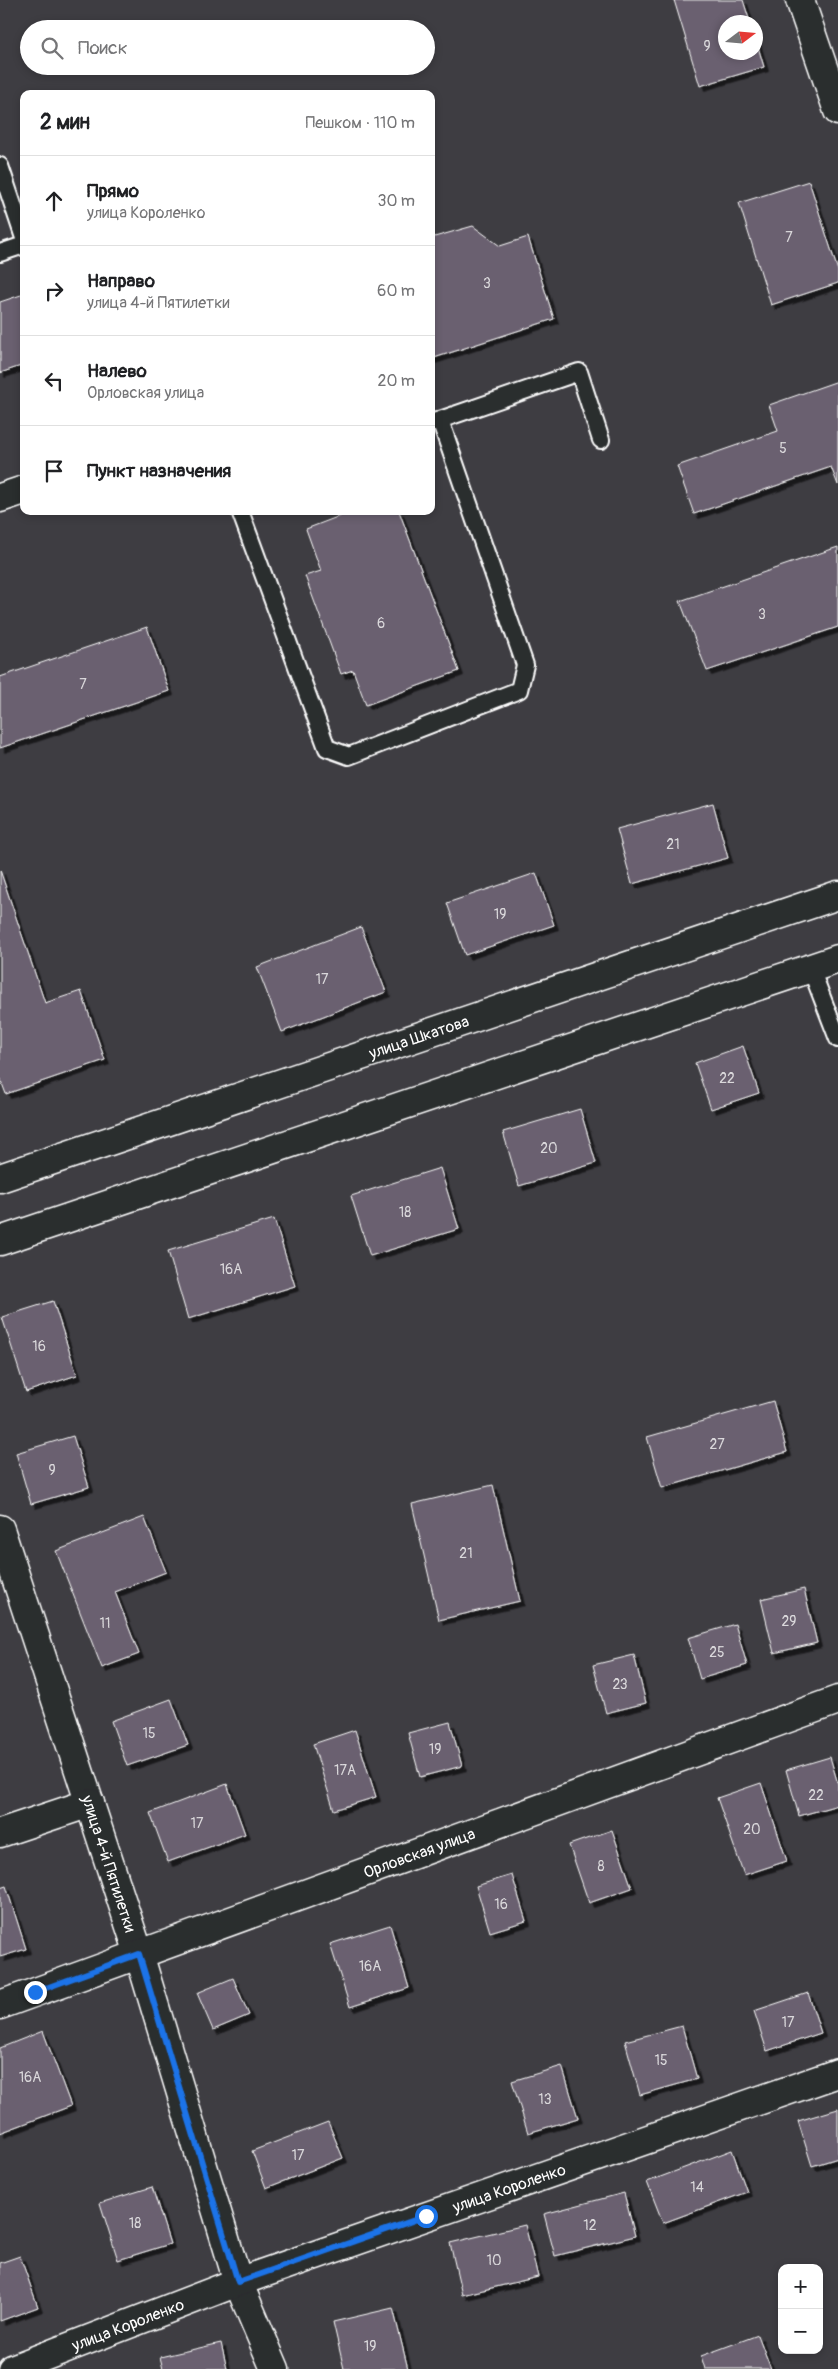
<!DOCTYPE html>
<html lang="ru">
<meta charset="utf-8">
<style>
body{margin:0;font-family:Pangolin,sans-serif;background:#f6f6f6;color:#202124}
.controls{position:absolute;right:15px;bottom:15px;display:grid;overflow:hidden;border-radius:10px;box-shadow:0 2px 8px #0003}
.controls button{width:45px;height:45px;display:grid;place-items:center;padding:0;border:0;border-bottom:1px solid #e0e0e0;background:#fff;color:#202124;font:25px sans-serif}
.compass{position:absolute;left:718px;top:15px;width:45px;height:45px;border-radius:50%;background:#fff;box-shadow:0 2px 8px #0003;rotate:74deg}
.stop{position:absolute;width:15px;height:15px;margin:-11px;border:4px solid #1a73e8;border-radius:50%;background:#fff}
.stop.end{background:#1a73e8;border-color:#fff;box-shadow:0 1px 5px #0008}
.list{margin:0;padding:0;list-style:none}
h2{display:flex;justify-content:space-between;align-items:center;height:65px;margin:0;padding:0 20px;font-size:21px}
h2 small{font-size:16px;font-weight:400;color:#757577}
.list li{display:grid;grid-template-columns:32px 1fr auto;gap:15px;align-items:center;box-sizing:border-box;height:90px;padding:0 20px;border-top:1px solid #e0e0e0}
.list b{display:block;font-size:19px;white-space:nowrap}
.list p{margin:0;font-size:16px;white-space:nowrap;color:#757577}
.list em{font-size:16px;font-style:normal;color:#757577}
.icon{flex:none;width:28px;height:28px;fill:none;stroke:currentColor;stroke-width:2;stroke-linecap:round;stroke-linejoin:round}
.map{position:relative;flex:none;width:838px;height:2369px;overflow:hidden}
.search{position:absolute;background:#fff;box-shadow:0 2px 8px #0003;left:20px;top:20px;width:415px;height:55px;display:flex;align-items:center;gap:12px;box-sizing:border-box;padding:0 18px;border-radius:28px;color:#757577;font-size:19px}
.panel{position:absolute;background:#fff;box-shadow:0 2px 8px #0003;left:20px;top:90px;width:415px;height:425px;border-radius:10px}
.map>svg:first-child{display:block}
.building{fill:#6b6170;stroke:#fff;filter:url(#shadow)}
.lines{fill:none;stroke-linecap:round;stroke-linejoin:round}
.lane-casing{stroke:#fff;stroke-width:20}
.street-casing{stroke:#fff;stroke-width:31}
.lane{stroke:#2a2d2e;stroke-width:16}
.street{stroke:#2a2d2e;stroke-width:28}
.route{stroke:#1a73e8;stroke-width:6}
.labels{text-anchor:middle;stroke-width:5;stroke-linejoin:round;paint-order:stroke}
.number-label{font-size:14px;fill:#dad8db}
.street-label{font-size:16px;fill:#fff;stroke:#2a2d2e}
</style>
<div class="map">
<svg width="838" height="2369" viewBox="0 0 838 2369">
<defs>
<filter id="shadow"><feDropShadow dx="4.5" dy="4.5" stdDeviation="0" flood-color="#0009"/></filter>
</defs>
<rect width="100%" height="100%" fill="#3e3d42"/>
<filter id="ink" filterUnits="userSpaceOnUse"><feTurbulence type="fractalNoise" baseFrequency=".02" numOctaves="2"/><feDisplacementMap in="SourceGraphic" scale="10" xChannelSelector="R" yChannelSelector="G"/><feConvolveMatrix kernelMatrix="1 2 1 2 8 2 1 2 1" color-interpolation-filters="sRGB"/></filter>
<g filter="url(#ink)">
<path class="building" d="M674 0H743L750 22H726V52H756V40L764 67 700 86Z
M809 181 838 271V283L771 305 739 203Z
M473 226 500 246 528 237 554 319 431 359V238Z
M24 294V365L0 373V302Z
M838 381V485L831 467 694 514 677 466 778 431 769 405Z
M353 511H399L459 671 366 705 353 670 341 674 305 576 321 571 306 529Z
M838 547V627L707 671 680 601Z
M147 627 169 691 0 748V677Z
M713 803 728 858 632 884 617 829Z
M0 870 45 1003 81 991 105 1060 6 1094 0 1078Z
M536 873 554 925 465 955 447 903Z
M361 927 386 992 282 1032 257 967Z
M743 1046 759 1093 711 1109 695 1063Z
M580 1109 596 1163 519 1186 503 1132Z
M440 1168 459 1229 370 1256 351 1196Z
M274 1219 295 1286 188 1319 168 1251Z
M53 1301 77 1375 26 1392 2 1317Z
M773 1401 787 1452 662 1488 647 1437Z
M73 1436 89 1487 31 1504 16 1453Z
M493 1485 520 1601 439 1620 412 1504Z
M144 1517 166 1572 115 1592 139 1654 102 1668 56 1551Z
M804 1589 817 1643 774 1653 761 1599Z
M735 1624 747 1665 700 1679 688 1638Z
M634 1655 646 1703 606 1713 593 1665Z
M171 1699 188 1745 127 1766 111 1721Z
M450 1722 462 1766 420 1777 408 1733Z
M355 1730 376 1797 334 1810 313 1744Z
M830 1757 838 1784V1805L799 1816 786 1770Z
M761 1783 787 1861 744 1875 717 1798Z
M227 1784 245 1834 168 1862 150 1813Z
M612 1830 632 1888 589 1903 569 1845Z
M512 1875 526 1921 490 1932 476 1886Z
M6 1886 26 1949 0 1957V1888Z
M390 1925 409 1988 350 2007 330 1944Z
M233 1978 249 2015 213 2030 197 1993Z
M808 1993 821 2033 767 2051 754 2011Z
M682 2026 697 2079 640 2095 625 2041Z
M43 2031 71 2106 0 2133V2048Z
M562 2066 578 2118 528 2133 512 2081Z
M838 2109V2158L812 2166 798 2121Z
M328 2122 343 2158 266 2188 252 2151Z
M732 2150 747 2192 663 2223 647 2182Z
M152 2187 170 2244 118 2260 100 2203Z
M624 2193 635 2236 555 2256 544 2214Z
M525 2225 538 2277 462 2295 450 2243Z
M20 2256 38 2307 0 2321V2263Z
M393 2308 408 2369H344L333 2322Z
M758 2335 771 2369H705L701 2356Z
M221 2343 227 2369H163L160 2357Z"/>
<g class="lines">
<defs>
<path id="lane" d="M0 166 24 238
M0 253 24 245
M431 423 579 372 601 440
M240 511 327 748 349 756 519 690 525 665 440 420
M811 969 838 1039"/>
<g id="street">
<path d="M800 0 838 111"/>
<path d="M0 498 24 490"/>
<path id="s1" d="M0 1178 838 895"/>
<path d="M0 1241 838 959"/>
<path id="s2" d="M0 1529 139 1954 238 2282 275 2369"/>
<path d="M0 1833 90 1803"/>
<path id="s3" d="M0 2005 838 1700"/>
<path id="s4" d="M12 2369 238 2282 838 2073"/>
</g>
</defs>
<use href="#lane" class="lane-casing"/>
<use href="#street" class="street-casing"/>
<use href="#lane" class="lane"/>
<use href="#street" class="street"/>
</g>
</g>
<g class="lines" filter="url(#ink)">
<path class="route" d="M35 1992 139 1954 238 2282 426 2216"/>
</g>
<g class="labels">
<g class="number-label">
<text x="707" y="51">9</text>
<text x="789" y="242">7</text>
<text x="487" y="288">3</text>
<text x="783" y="453">5</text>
<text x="762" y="619">3</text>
<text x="381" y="628">6</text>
<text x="83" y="689">7</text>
<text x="673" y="849">21</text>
<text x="500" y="919">19</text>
<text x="322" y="984">17</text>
<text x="727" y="1083">22</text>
<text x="549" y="1153">20</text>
<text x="405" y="1217">18</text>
<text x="231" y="1274">16А</text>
<text x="39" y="1351">16</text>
<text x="717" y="1449">27</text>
<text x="52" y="1475">9</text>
<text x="466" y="1558">21</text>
<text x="789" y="1626">29</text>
<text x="105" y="1628">11</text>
<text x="717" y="1657">25</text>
<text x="620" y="1689">23</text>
<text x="149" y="1738">15</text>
<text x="435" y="1754">19</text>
<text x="345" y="1775">17А</text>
<text x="816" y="1800">22</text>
<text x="197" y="1828">17</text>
<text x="752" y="1834">20</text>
<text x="601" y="1871">8</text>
<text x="501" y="1909">16</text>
<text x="370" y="1971">16А</text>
<text x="788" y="2027">17</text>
<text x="661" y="2065">15</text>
<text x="30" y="2082">16А</text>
<text x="545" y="2104">13</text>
<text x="298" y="2160">17</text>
<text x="697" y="2192">14</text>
<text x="135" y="2228">18</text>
<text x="590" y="2230">12</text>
<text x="494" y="2265">10</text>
<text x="370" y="2351">19</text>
</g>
<g class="street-label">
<text dy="6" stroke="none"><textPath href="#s1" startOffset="442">улица Шкатова</textPath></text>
<text dy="6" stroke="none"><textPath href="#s3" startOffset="446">Орловская улица</textPath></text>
<text dy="6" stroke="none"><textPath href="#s2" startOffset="352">улица 4-й Пятилетки</textPath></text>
<text dy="6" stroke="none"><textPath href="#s4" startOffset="529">улица Короленко</textPath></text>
<text dy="6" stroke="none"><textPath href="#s4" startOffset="124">улица Короленко</textPath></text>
</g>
</g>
</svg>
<div class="controls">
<button>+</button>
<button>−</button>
</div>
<svg class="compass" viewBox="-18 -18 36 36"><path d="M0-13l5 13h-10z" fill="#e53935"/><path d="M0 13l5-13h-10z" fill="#757577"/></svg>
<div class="stop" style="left:426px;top:2216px"></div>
<div class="stop end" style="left:35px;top:1992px"></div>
<div class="search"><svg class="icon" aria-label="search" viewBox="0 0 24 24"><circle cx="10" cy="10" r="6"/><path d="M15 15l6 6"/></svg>Поиск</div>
<section class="panel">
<h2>2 мин<small>Пешком · 110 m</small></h2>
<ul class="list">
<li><svg class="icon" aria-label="ahead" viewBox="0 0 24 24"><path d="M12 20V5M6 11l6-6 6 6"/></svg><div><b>Прямо</b><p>улица Короленко</p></div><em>30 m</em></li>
<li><svg class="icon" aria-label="right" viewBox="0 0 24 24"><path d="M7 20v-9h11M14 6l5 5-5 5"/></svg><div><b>Направо</b><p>улица 4-й Пятилетки</p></div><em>60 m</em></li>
<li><svg class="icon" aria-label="left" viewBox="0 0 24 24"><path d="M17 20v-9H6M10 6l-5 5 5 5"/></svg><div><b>Налево</b><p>Орловская улица</p></div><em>20 m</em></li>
<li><svg class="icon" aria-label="arrive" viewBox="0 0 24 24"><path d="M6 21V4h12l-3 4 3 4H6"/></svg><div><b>Пункт назначения</b></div></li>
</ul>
</section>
</div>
